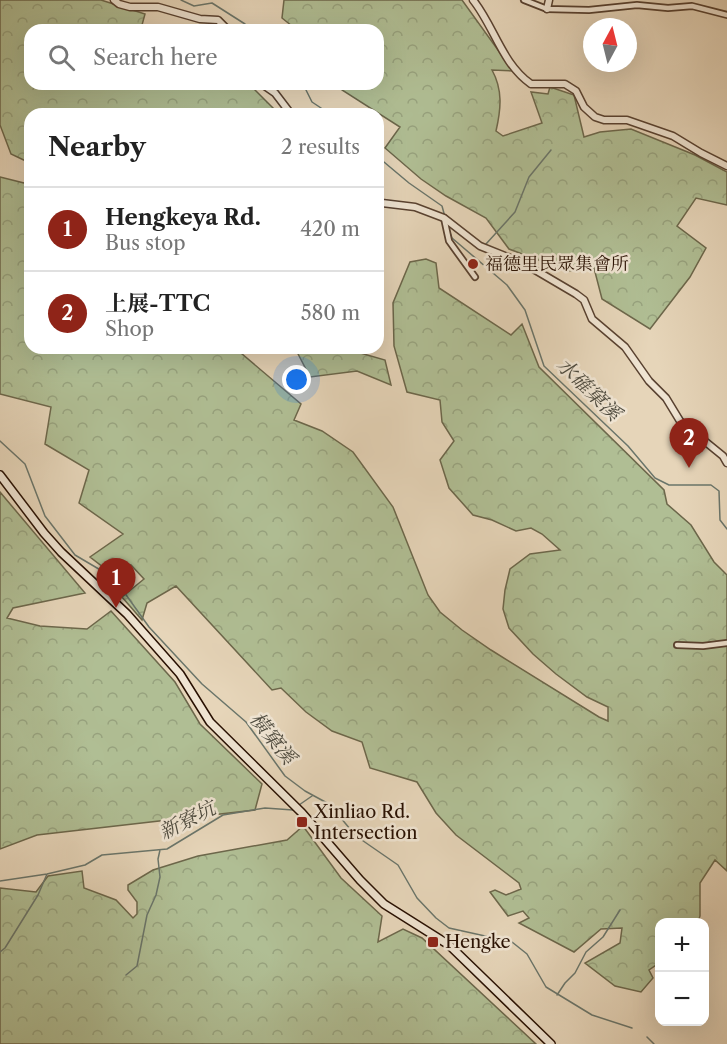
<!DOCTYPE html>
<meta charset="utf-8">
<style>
body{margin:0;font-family:"Libre Caslon Text","Noto Serif TC",serif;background:#f2f2f2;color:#222}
.controls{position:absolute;right:18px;bottom:18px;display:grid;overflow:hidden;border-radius:12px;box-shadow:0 6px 24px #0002}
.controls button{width:54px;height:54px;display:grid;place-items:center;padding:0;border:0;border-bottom:2px solid #e0e0e0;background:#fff;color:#222;font:30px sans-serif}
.compass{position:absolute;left:583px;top:18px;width:54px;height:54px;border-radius:50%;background:#fff;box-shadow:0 6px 24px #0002;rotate:7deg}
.you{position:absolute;left:297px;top:380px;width:21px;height:21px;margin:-15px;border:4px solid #fff;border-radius:50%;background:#1a73e8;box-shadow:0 0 0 9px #1a73e833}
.badge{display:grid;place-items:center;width:39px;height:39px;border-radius:50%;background:#8f2418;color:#fff;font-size:20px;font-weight:700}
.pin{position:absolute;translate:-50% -50px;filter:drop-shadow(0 2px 3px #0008)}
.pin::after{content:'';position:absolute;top:32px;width:21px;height:18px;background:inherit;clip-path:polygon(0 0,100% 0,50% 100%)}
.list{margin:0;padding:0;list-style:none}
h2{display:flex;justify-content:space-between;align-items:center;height:78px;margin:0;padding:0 24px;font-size:26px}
h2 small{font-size:20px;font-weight:400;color:#767676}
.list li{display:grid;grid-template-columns:39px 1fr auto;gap:18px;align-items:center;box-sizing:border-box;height:84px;padding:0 24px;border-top:2px solid #e0e0e0}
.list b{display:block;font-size:22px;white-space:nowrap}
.list p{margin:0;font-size:20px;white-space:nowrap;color:#767676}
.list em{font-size:20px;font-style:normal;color:#767676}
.icon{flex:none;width:33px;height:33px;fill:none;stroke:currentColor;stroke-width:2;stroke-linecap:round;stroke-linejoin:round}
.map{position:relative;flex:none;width:727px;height:1044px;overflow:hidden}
.search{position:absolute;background:#fff;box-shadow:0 6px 24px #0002;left:24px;top:24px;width:360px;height:66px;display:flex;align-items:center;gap:15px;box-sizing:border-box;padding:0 21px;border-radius:18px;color:#767676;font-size:22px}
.panel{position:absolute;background:#fff;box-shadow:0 6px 24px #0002;left:24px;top:108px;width:360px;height:246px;border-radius:18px}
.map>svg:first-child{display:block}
.forest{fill:url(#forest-crowns);stroke:#6c674b;stroke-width:1.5}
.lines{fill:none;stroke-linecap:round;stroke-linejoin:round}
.stream{stroke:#6a756a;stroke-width:1.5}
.minor-casing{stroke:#584130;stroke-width:8}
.tertiary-casing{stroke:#584130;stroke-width:9}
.secondary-casing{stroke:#281002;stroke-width:10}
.minor{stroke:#efe4d2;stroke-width:4.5}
.tertiary{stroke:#efe4d2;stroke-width:6}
.secondary{stroke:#efe4d2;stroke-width:7}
.poi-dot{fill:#8f2418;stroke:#efe4d2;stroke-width:2}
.labels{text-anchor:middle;stroke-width:5;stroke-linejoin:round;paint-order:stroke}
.poi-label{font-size:18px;fill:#281002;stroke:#efe4d2;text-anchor:start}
.water-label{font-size:20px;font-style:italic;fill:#4e4b3f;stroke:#efe4d2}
</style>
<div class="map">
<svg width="727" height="1044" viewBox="0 0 727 1044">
<defs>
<pattern id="forest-crowns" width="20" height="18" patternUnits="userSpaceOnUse" patternTransform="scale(1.5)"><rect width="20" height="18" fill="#b0be94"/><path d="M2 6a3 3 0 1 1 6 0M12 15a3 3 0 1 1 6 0" fill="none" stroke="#97a27e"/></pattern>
</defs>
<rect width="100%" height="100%" fill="#e6d5b9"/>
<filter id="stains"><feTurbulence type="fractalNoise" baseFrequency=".00333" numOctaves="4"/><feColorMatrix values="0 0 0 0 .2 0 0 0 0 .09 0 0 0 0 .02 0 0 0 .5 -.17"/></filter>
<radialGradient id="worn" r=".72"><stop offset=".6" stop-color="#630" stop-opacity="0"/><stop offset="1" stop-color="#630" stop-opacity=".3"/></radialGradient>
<path class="forest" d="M0 0H101L145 14 142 25 133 30H30V84H249L279 114H30V163L11 154 0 125Z
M284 0H462L513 71 492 70C503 90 501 109 496 131L503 136 542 123 531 92 548 94 550 87 574 95 584 137 600 132 631 129 695 155 727 172V205L696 198 677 226 706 248 690 277 650 329 602 299 594 268 568 271 509 249 486 218 446 196 421 179 385 148 400 127 342 90 338 84H378V30H297L282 18Z
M0 177 24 183 30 186V348H235L301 404 294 420 322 431 353 452 393 507 428 595 440 612 462 630 491 650 599 717 608 721V707L587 697 556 674 533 654 509 628 503 609 505 590 510 569 530 554 560 550 542 534 531 528 516 531 492 520 473 515 449 488 440 460 454 441 442 422 440 400 407 392 394 346 393 303 410 262 426 259 436 263 439 288 511 335 522 324 539 367 664 490 667 504 691 525 714 562 727 575V871L715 860 700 883V916L698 922H660L659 963 649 970 653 978 641 992 615 986 585 963 620 943 622 928 601 929 574 952 519 923 529 918 523 911 508 916 490 892 495 890 506 895 521 889 519 883 456 835 436 813 417 782 370 768 362 742 332 731 306 712 281 688 272 690 176 586 147 603 142 620 122 597 144 579 131 565 120 563 107 570 90 557 123 534 79 503 89 470 45 444 51 407 0 394Z
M295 348H343L385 360 391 385 357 371 310 377Z
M0 492 85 593 13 608 7 618 40 626 87 629 111 611 175 682 200 724 262 784 255 810 37 835 0 849Z
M303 826 341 878 382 916 378 942 403 929 422 938 536 1044H0V888L36 892 48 876 82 871 84 888 116 900 133 918 137 914V902L128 890V885L153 870 198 856 287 840Z"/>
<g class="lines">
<path class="stream" d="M181 0 194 6 212 3 245 24 246 30
M303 84 312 102 330 114
M378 157 409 183 442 206 445 217
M449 230 452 238 507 285 525 310 544 366 628 446 655 478 669 485H711L719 491 720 520 727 529
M486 244 515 212 529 177 551 150
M0 441 25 464 45 516 75 555 114 578 149 627 202 684 246 722 285 776 305 791 329 804 356 836 398 865 417 898 436 918 449 928 512 942 527 954 546 987 592 1015 632 1028
M299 805 312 796
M0 881 47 874 85 865 102 855 167 849 223 815 265 808 293 810
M0 952 5 948 38 895 47 874
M126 975 137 966 147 915 156 895 160 877 158 859 160 850
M557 995 565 983 575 973 586 952 603 937 620 910
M647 1037 654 1044"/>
<defs>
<path id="minor" d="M524 0 547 9 589 10 637 5 668 8 692 6 727 15
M444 218 449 241 475 277
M677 645 703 646 727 643"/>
<path id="tertiary" d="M114 0 119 4 130 7H158L200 19 218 20 228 30
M473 0C494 26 502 64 531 84H565L576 91 584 107 595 117 604 120H627L673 136 701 153 727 166
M547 9 549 0
M262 84 275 93 291 114
M378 201 382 203 415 207 444 218 480 246 525 264 576 294 584 300 592 319 625 347 649 381 666 398 680 421 723 456 727 463"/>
<path id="secondary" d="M0 475 44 533 61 552 127 614 180 674 210 722 302 813 360 880 384 904 449 945 551 1044"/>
</defs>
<use href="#minor" class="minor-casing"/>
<use href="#tertiary" class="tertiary-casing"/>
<use href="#secondary" class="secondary-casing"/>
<use href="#minor" class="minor"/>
<use href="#tertiary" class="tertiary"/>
<use href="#secondary" class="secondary"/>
</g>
<g class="poi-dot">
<circle cx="473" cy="264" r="6"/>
<rect x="296" y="816" width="12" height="12" rx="3"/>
<rect x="427" y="936" width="12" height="12" rx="3"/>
</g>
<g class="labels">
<g class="poi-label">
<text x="485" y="270">福德里民眾集會所</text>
<text x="314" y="818">Xinliao Rd.<tspan x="314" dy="21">Intersection</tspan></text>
<text x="445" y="948">Hengke</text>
</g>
<g class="water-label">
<text transform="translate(589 389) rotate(44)" y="7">水確窠溪</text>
<text transform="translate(273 738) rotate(51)" y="7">橫窠溪</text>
<text transform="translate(187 820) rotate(-27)" y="7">新寮坑</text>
</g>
</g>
<rect width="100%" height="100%" filter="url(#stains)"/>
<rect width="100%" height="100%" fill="url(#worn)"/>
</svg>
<div class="controls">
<button>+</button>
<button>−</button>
</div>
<svg class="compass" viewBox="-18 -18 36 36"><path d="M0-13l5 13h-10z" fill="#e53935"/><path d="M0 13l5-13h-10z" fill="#767676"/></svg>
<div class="you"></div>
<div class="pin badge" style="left:116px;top:608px">1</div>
<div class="pin badge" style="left:689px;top:468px">2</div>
<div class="search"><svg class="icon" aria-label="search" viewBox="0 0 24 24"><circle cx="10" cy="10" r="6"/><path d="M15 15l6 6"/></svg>Search here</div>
<section class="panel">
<h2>Nearby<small>2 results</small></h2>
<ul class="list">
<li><span class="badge">1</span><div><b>Hengkeya Rd.</b><p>Bus stop</p></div><em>420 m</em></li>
<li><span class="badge">2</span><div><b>上展-TTC</b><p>Shop</p></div><em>580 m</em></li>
</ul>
</section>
</div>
